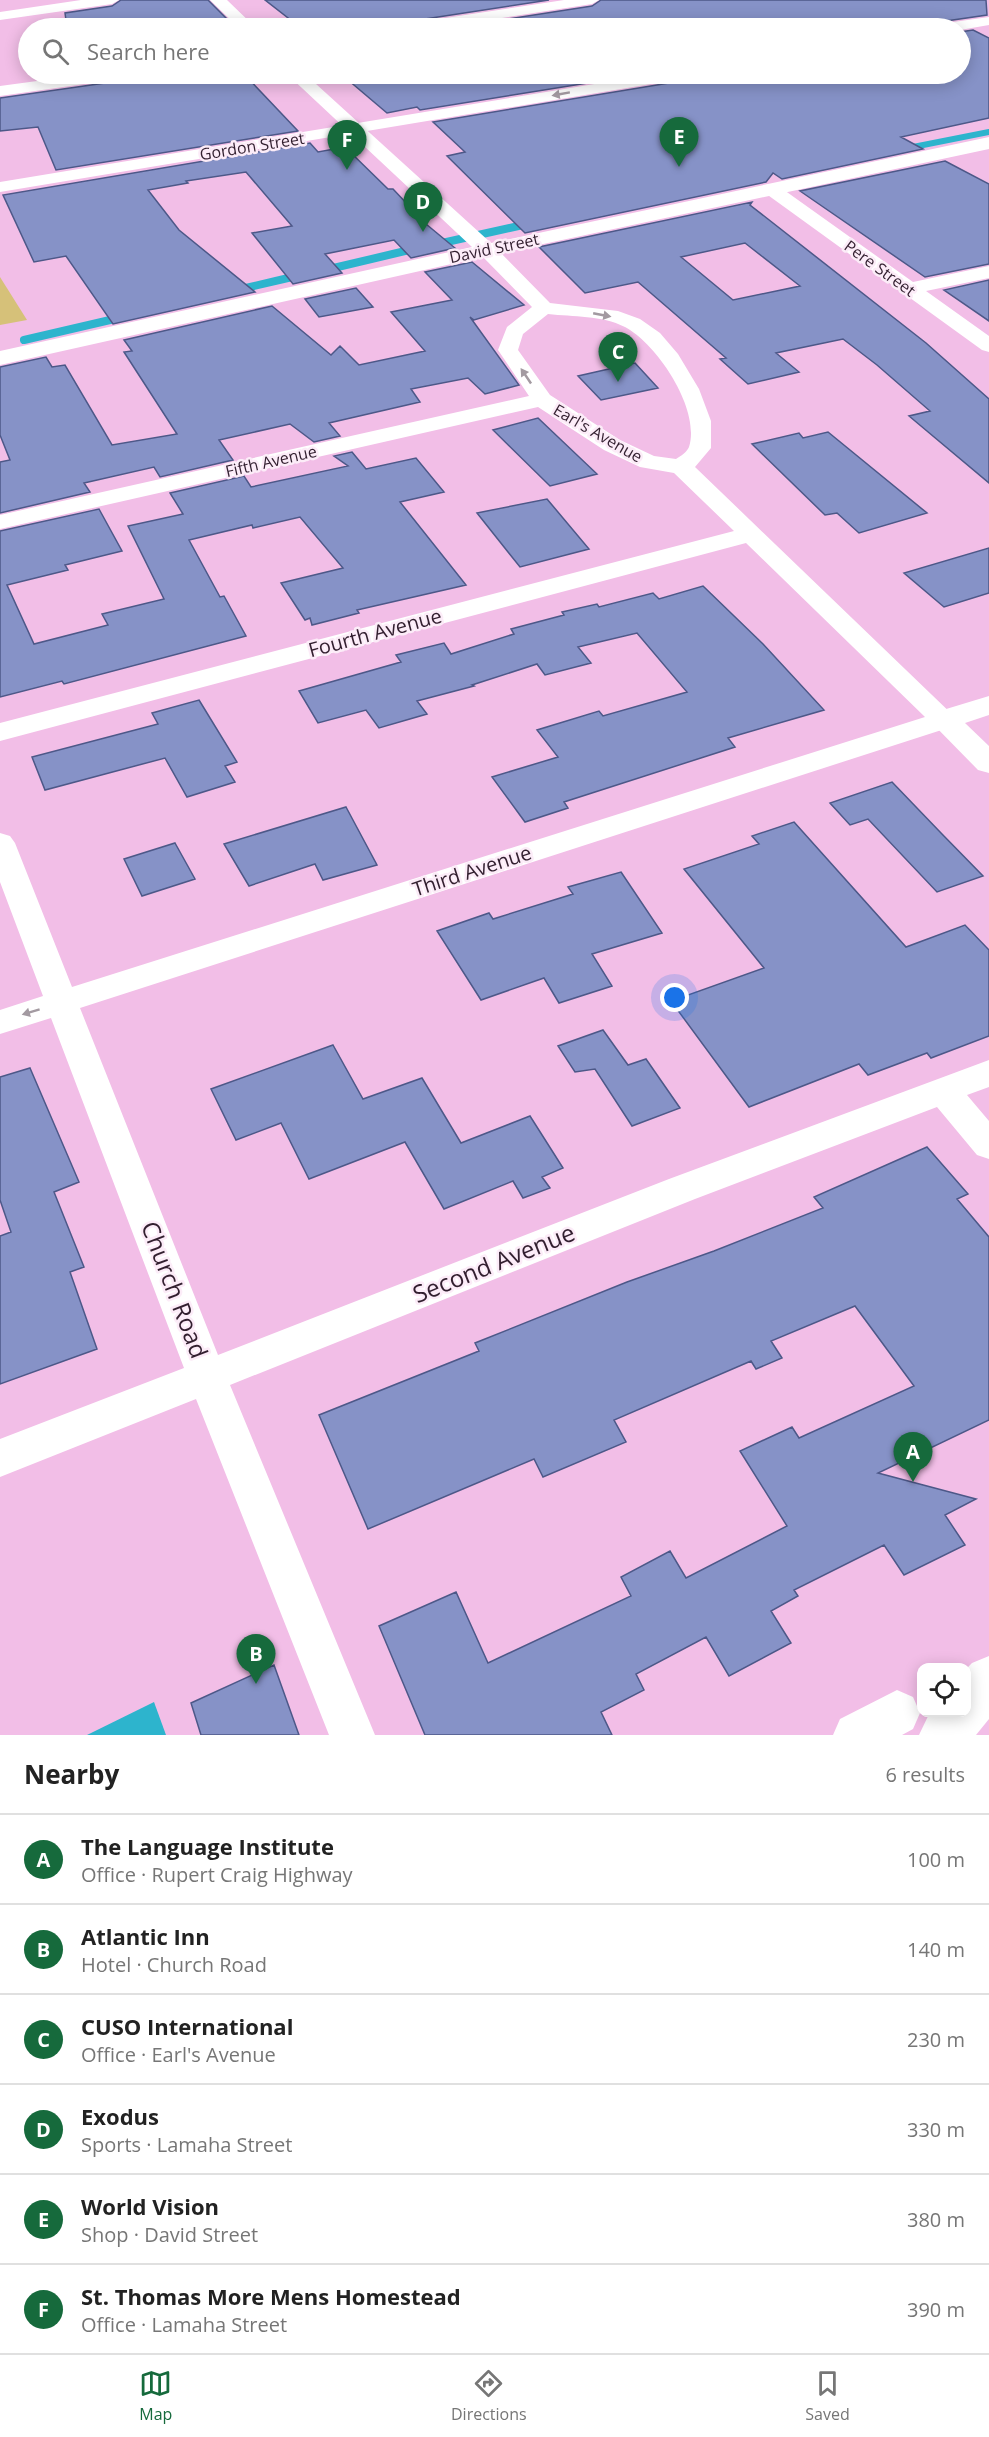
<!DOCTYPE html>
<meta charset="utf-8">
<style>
body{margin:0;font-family:"Open Sans",sans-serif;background:#f2f2f2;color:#222}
.controls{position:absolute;right:18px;bottom:18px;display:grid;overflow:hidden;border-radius:12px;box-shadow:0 3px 15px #0003}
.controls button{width:54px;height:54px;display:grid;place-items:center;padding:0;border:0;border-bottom:2px solid #e0e0e0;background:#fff;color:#222;font:30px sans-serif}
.you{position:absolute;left:675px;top:998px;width:21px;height:21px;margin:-15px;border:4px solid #fff;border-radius:50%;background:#1a73e8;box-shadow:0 0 0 9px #1a73e833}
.badge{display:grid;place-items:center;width:39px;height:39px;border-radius:50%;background:#166a3c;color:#fff;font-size:20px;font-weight:700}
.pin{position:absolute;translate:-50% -50px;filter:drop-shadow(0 2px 3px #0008)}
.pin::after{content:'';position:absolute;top:32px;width:21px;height:18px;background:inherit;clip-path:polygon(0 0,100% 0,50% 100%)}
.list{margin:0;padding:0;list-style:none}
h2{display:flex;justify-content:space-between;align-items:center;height:78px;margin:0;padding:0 24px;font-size:26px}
h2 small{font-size:20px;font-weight:400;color:#767676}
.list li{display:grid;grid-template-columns:39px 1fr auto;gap:18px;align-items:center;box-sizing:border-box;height:90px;padding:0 24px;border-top:2px solid #e0e0e0}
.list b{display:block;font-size:22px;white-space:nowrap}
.list p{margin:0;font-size:20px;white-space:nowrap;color:#767676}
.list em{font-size:20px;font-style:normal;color:#767676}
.icon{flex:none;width:33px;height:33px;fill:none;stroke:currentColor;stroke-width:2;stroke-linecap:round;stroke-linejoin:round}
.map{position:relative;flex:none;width:989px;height:1735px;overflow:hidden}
.search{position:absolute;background:#fff;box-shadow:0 3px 15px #0003;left:18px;right:18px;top:18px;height:66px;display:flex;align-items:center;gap:15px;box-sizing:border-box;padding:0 21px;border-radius:33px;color:#767676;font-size:22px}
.sheet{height:618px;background:#fff}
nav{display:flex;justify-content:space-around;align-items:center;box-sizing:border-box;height:84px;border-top:2px solid #e0e0e0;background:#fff;font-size:16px;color:#767676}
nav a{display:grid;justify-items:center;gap:3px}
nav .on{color:#166a3c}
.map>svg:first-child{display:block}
.green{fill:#d6c179}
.water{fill:#2db4cd}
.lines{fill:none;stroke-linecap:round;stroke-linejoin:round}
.stream-far1{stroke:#2db4cd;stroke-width:6}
.stream{stroke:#2db4cd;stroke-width:8}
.building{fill:#8692c7;stroke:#4d5888;stroke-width:1.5;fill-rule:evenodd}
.minor{fill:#fff;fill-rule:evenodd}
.tertiary{fill:#fff;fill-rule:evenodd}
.primary{fill:#fff;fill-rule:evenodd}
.oneway{fill:#a39aa1}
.labels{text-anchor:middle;stroke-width:5;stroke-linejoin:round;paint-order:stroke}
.far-street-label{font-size:16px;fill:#321f2f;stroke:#fcecf8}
.street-label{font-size:20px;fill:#321f2f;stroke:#fcecf8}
.near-street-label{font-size:24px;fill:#321f2f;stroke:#fcecf8}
</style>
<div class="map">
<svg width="989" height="1735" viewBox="0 0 989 1735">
<rect width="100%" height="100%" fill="#f2bee7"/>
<path class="green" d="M0 277 27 320 0 325Z"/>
<path class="water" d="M154 1702 166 1735H87Z"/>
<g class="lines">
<path class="stream-far1" d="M903 149 989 132"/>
<path class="stream" d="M433 245 532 223
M325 270 418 248
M237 290 301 275
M24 340 123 317"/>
</g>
<path class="building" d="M121 0H208L227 19 159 28H67L65 13 112 6Z
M265 0H549L412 21 402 28H301Z
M601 0H986L987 15 946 21 936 28H704L691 21 636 28H449L592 6Z
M973 30 989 38V118L901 137 923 149 782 179 773 173 766 182 525 233 447 156 465 152 433 122 681 81 691 74H960V32Z
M151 74H244L298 131 56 170 38 127 0 131V98L119 81 128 77Z
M341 74H644L420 110 417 107 387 113Z
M310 143 318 152 345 147 388 189H393L426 224 455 248 411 258 394 240 325 254 342 273 293 284 252 233 292 226 246 172 186 181 188 183 148 190 179 230 255 292 113 324 66 256 34 262 3 195Z
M945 161 989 184V264L925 277 800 191Z
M752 202 750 205 926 343 989 399V483L909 416 930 411 877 365 843 339 776 353 799 372 748 384 720 359 726 358 638 282 585 293 539 247ZM745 243 800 286 733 300 681 257Z
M472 262 524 305 474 320 470 317 519 385 485 394 468 378 411 389 420 402 329 423 340 436 314 442 290 424 219 440 233 460 160 477 154 467 84 483 90 492 0 513V462L10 460 0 435V367L46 357 52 367 65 365 112 445 177 434 124 352 132 351 124 340 272 306 331 355 340 346 359 365 425 351 391 312 452 300 425 272Z
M989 280V321L944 290Z
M356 288 373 307 319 317 305 299Z
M635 363 658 388 601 400 578 376Z
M538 418 597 474 550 486 493 430Z
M828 432 927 513 859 533 837 513 825 515 752 444 799 433 803 438Z
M352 452 366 469 416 458 444 492 400 502 466 585 357 610 359 613 312 625 310 618 305 620 281 583 343 568 300 517 253 528 252 525 189 540 220 597 224 596 246 636 64 684 62 681 0 697V531L99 509 122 551 65 565 68 570 7 585 34 644 108 625 102 614 164 599 128 526 183 514 170 493 244 476 251 487 348 466 334 456Z
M547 499 589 549 520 567 477 513Z
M989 548V593L944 607 904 573Z
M703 586 763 644 824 710 728 738 735 747 564 802 568 808 525 822 492 777 558 757 537 730 599 711 603 716 687 692 637 633 578 647 591 663 545 675 537 664 472 685 474 686 417 701 427 714 379 728 366 710 318 723 299 691 401 662 396 655 444 643 451 654 514 634 511 629 564 615 562 612 597 604 599 607 653 593 659 599Z
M199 700 237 762 225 766 235 782 187 797 165 758 45 790 32 757 158 724 152 713Z
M892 782 941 833 983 876 937 892 868 819 850 825 830 803Z
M346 807 377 865 323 880 315 864 249 886 224 844Z
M794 822 906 947 965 925 989 950V1036L931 1058 927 1053 868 1075 859 1064 749 1107 671 1001 764 968 684 869 759 844 752 836Z
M175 843 195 879 142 896 124 859Z
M621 872 662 933 592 954 612 986 559 1003 544 978 481 1000 437 931 489 913 493 919 573 894 568 887Z
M603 1030 628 1065 646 1059 680 1108 632 1126 595 1069 575 1072 558 1046Z
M333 1045 363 1099 422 1078 461 1143 530 1116 563 1168 542 1177 550 1188 523 1198 513 1181 444 1209 405 1142 309 1179 281 1123 236 1140 211 1089Z
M30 1068 79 1182 54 1192 84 1267 70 1272 97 1349 0 1384V1236L11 1232 0 1200V1077Z
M927 1147 968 1194 957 1199 989 1237V1420L878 1473 976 1499 945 1515 965 1545 904 1575 884 1545 794 1590 798 1596 771 1611 791 1643 729 1676 706 1637 636 1674 644 1690 601 1712 612 1735H425L379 1626 456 1592 488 1663 631 1596 621 1577 670 1551 686 1578 787 1526 740 1451 792 1427 799 1438 914 1386 855 1306 771 1341 782 1358 756 1369 751 1361 614 1420 626 1442 543 1477 534 1459 368 1529 319 1415 479 1351 475 1343 627 1282 714 1251 823 1208 814 1197Z
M274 1665 299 1735H201L191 1703Z"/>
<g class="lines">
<path class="minor" d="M81 0H119L112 4 0 20V12Z
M564 0H599L592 4 438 28H404L412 23Z
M989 17V25L960 30 938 28 946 23Z
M89 74H127L119 79 0 96V86Z
M655 74H689L681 79 0 192V182Z
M771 184 777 185 913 282 989 266V278L926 291 989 336V352L982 350 765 193 762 189 765 185Z
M487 244 494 246 550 303 618 311 640 319 660 333 678 354 699 389 711 421V448L695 467 958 720 954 726 80 1008 218 1355 669 1179 989 1060V1087L967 1095 989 1121V1159L977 1155 937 1107 695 1199 230 1385 375 1735H329L196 1399 0 1477V1439L184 1368 51 1018 0 1034V1010L43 996 0 882V833L10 836 15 843 72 987 925 717 746 543 0 741V723L734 531 674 473 640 467 604 450 538 407 0 529V515L529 396 498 350 507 327 532 307 480 254 477 250 480 246ZM548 314C574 317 601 315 625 327 657 344 701 409 689 447 687 452 681 456 676 459L654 456 620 440 550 395 518 350 523 334Z
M897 1690 913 1697 920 1713 913 1729 902 1735H833L840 1719Z"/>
<path class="tertiary" d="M210 0H227L256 28H239Z
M287 74H305L491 243 989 137V149L487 256 0 365V351L472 247Z"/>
<path class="primary" d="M989 696V715L965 723 989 746V773L978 770 929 720 933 713Z
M989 1656V1719L976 1735H919L930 1712H966V1669L972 1663Z"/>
</g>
<defs><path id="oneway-solid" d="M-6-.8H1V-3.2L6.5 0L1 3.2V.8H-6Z" transform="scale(1.5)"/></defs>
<g class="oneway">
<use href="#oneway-solid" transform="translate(561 94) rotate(170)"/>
<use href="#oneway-solid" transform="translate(602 315) rotate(11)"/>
<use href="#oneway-solid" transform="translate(526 376) rotate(-124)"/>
<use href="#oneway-solid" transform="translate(31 1012) rotate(163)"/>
</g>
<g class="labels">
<g class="far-street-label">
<text transform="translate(252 146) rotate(-9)" y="6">Gordon Street</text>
<text transform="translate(494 248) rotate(-12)" y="6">David Street</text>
<text transform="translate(880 268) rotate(36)" y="6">Pere Street</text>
<text transform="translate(598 433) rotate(30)" y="6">Earl's Avenue</text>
<text transform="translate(271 461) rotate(-13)" y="6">Fifth Avenue</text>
</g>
<g class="street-label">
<text transform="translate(375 633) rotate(-15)" y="7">Fourth Avenue</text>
<text transform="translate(472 871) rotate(-18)" y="7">Third Avenue</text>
</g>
<g class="near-street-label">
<text transform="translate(494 1264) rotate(-22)" y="8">Second Avenue</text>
<text transform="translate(174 1290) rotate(69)" y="8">Church Road</text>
</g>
</g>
</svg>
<div class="controls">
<button><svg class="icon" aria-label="locate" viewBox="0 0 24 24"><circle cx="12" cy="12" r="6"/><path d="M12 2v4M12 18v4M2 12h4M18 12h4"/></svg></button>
</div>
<div class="you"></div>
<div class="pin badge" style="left:913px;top:1482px">A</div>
<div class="pin badge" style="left:256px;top:1684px">B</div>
<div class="pin badge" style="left:618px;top:382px">C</div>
<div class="pin badge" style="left:423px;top:232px">D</div>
<div class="pin badge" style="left:679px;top:167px">E</div>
<div class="pin badge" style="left:347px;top:170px">F</div>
<div class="search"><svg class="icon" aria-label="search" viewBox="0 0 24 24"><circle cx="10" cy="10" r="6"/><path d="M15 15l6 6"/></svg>Search here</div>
</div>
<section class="sheet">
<h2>Nearby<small>6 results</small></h2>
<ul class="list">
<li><span class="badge">A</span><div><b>The Language Institute</b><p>Office · Rupert Craig Highway</p></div><em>100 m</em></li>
<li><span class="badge">B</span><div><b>Atlantic Inn</b><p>Hotel · Church Road</p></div><em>140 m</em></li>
<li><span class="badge">C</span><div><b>CUSO International</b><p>Office · Earl's Avenue</p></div><em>230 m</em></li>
<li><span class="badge">D</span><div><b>Exodus</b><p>Sports · Lamaha Street</p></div><em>330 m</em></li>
<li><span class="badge">E</span><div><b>World Vision</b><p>Shop · David Street</p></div><em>380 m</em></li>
<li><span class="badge">F</span><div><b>St. Thomas More Mens Homestead</b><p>Office · Lamaha Street</p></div><em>390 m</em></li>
</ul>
</section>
<nav>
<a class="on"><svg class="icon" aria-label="map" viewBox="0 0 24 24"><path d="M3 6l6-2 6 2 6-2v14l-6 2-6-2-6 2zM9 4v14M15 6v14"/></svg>Map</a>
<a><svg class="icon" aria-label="directions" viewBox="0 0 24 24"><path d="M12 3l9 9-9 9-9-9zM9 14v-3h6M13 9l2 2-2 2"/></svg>Directions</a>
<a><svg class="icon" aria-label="saved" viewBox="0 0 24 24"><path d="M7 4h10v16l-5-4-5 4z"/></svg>Saved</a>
</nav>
